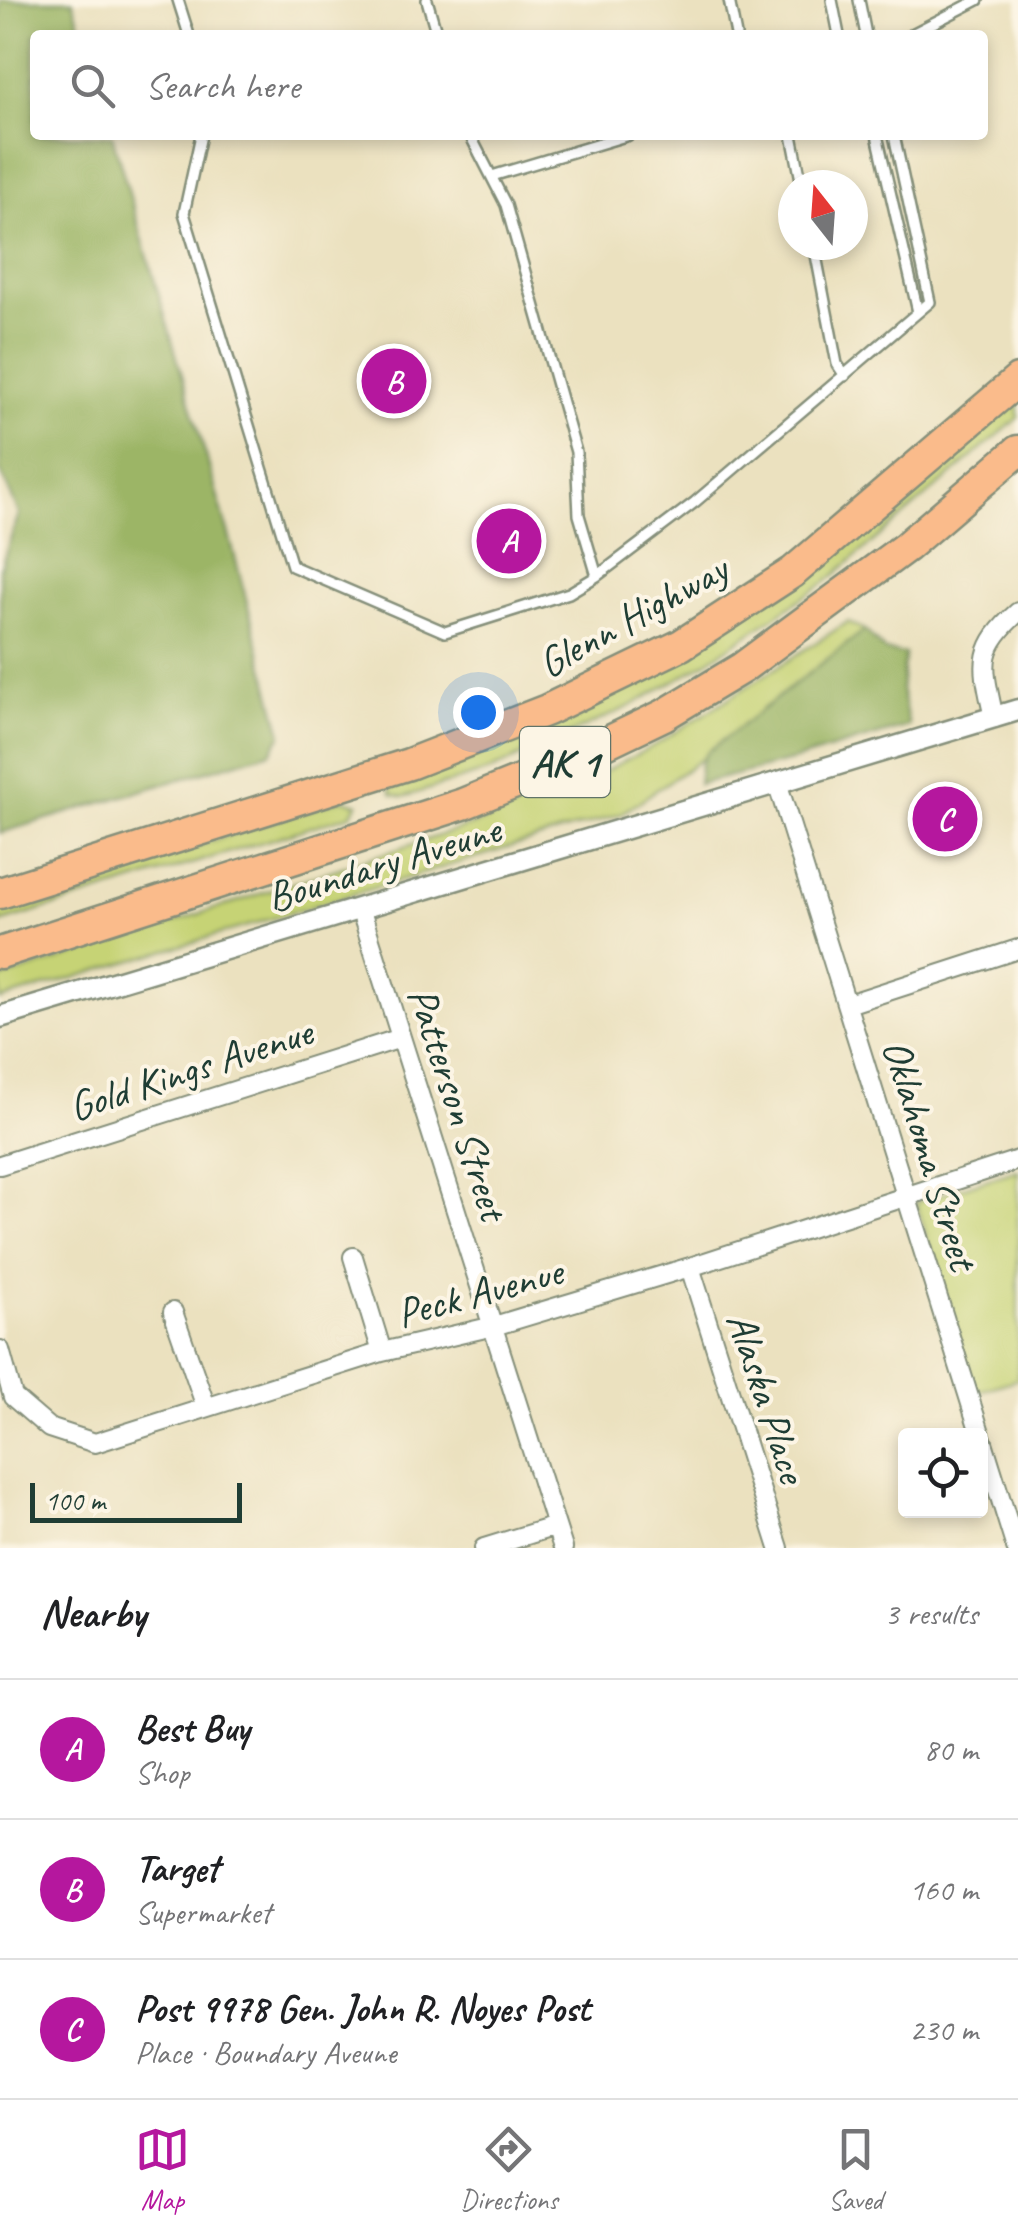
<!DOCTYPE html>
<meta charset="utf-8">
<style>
body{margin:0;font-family:Caveat,sans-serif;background:#f6f6f6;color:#202124}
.controls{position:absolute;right:30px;bottom:30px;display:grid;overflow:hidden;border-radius:10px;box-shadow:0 5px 15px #0003}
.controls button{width:90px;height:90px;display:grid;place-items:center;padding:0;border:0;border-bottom:2px solid #e0e0e0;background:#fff;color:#202124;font:50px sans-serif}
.compass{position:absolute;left:778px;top:170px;width:90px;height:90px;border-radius:50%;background:#fff;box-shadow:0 5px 15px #0003;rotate:343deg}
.scale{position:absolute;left:30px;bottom:25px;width:212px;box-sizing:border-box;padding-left:10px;border:5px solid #1f3d34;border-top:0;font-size:28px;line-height:35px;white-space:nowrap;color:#1f3d34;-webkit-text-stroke:8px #fcf5e5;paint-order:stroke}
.you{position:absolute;left:478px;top:712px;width:35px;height:35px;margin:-25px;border:8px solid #fff;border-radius:50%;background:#1a73e8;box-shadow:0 0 0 15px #1a73e833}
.badge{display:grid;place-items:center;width:65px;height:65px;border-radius:50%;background:#b5179e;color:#fff;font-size:32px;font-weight:700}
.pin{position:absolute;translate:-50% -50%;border:5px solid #fff;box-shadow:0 2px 10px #0006}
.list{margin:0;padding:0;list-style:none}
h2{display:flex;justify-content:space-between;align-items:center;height:130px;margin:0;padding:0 40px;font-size:42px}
h2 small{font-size:32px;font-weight:400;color:#757577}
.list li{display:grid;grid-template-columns:65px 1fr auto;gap:30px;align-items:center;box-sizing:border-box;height:140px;padding:0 40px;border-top:2px solid #e0e0e0}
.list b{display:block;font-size:38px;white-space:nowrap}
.list p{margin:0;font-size:32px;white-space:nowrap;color:#757577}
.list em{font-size:32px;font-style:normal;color:#757577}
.icon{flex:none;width:55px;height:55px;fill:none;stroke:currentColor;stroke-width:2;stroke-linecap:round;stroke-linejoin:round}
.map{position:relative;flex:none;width:1018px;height:1548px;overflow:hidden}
.search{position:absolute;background:#fff;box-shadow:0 5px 15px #0003;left:30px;right:30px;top:30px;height:110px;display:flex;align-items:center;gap:25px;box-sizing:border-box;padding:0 35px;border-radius:10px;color:#757577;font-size:38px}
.sheet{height:550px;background:#fff}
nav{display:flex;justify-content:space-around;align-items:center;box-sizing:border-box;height:140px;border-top:2px solid #e0e0e0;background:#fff;font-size:28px;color:#757577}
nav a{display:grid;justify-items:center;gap:5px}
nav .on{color:#b5179e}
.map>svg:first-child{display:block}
.green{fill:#c6d375;stroke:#728854;stroke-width:2.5}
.forest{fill:#9cb566;stroke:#5e794d;stroke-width:2.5}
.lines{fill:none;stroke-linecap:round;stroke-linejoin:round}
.service-casing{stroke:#858f7a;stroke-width:14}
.minor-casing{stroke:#858f7a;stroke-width:22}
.tertiary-casing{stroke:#858f7a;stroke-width:25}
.motorway-casing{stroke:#858f7a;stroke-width:35}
.service{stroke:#fff;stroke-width:9}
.minor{stroke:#fff;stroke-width:18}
.tertiary{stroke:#fff;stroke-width:20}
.motorway{stroke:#fabb8b;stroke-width:30}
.labels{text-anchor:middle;stroke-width:8;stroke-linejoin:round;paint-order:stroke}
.shield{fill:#fcf5e5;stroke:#617469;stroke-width:2.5}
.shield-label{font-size:40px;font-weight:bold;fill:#1f3d34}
.street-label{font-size:42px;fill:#1f3d34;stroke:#fcf5e5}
</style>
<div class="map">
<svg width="1018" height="1548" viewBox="0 0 1018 1548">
<rect width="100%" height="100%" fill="#fcf5e5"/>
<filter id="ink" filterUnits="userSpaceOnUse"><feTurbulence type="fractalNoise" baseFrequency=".01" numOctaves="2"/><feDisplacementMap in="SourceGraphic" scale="20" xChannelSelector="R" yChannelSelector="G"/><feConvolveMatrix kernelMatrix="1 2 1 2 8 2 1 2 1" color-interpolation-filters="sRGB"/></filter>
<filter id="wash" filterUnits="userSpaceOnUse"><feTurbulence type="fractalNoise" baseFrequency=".0048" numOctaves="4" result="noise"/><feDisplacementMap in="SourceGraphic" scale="40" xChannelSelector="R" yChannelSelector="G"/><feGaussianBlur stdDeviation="2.25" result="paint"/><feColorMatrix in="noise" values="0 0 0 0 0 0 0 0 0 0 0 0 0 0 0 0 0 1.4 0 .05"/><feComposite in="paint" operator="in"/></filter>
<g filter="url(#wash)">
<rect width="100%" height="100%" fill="#ebe1bf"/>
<path class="green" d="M1018 392V418L826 582 705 663 631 706 489 771 403 797 392 794 390 789 398 781 478 753 629 681Z
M848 622 865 630 706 753 703 758 621 814 0 1000V979L475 824 603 772 657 744Z
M342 799 358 804 350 815 0 923V908Z
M1018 1170V1379L974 1393 916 1202Z"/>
<path class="forest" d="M0 0H73L83 35H35V135H112L231 542 282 734 271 752 0 833V569L19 514 0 470Z
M865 630 885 651 905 654 901 689 909 726 795 760 698 784 700 766 706 753Z"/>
</g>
<g filter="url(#ink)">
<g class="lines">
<defs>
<path id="service" d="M178 0 189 35
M427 0 437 35
M729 0 736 35
M832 0 839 35
M859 0 866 35
M910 35 978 0
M201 135 184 213 292 566 445 632 569 593 597 576 695 502 930 302 894 135
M470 135 506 205 576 452 579 515 597 576
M792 135 802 185
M877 135 918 312
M492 176 629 135
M814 245 837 364 845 376"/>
<path id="minor" d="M994 718C983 666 975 650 1018 612
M777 782 1016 1548
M360 908 563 1548
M848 1004 1018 949
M0 1165 401 1038
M353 1257 382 1352
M690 1267 779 1548
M173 1312 206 1407
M0 1350 13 1397 49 1428 95 1443 382 1352 494 1326 690 1267 1018 1160
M484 1548 556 1526"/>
<path id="tertiary" d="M0 1017 1018 710"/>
<path id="motorway" d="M0 893 409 764 547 710 681 645 793 572 1018 380
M0 953 463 804 564 763 664 715 742 668 906 547 1018 451"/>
</defs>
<use href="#service" class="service-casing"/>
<use href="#minor" class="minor-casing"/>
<use href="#tertiary" class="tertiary-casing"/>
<use href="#motorway" class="motorway-casing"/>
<use href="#service" class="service"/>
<use href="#minor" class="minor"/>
<use href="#tertiary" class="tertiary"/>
<use href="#motorway" class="motorway"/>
</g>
</g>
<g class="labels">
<rect class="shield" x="520" y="727" width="90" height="70" rx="8"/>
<g class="shield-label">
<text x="565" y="776">AK 1</text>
</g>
<g class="street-label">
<text transform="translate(632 615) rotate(-29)" y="15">Glenn Highway</text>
<text transform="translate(383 862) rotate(-17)" y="15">Boundary Aveune</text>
<text transform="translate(190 1068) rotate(-18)" y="15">Gold Kings Avenue</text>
<text transform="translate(459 1103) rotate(72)" y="15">Patterson Street</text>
<text transform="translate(931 1154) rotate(73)" y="15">Oklahoma Street</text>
<text transform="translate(479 1291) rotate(-15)" y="15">Peck Avenue</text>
<text transform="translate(768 1397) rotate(72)" y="15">Alaska Place</text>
</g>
</g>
</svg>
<div class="controls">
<button><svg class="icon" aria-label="locate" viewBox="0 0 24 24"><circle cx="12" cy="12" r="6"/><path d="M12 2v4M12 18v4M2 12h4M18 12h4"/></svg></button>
</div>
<svg class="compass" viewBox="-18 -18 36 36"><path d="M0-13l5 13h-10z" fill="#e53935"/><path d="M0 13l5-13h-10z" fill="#757577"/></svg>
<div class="scale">100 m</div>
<div class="you"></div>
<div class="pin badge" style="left:509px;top:541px">A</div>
<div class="pin badge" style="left:394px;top:381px">B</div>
<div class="pin badge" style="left:945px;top:819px">C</div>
<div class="search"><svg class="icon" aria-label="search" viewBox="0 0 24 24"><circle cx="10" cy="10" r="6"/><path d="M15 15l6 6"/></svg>Search here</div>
</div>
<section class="sheet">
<h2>Nearby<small>3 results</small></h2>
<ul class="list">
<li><span class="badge">A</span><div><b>Best Buy</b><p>Shop</p></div><em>80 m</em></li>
<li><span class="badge">B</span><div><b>Target</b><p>Supermarket</p></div><em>160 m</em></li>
<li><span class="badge">C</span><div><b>Post 9978 Gen. John R. Noyes Post</b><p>Place · Boundary Aveune</p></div><em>230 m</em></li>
</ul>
</section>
<nav>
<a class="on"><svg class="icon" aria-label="map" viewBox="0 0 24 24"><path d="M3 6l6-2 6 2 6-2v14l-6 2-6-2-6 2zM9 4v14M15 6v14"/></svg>Map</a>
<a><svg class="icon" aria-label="directions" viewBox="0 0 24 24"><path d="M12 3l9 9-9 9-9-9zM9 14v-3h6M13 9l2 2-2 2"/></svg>Directions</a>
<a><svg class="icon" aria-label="saved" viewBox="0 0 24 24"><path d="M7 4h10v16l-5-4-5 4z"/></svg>Saved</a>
</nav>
